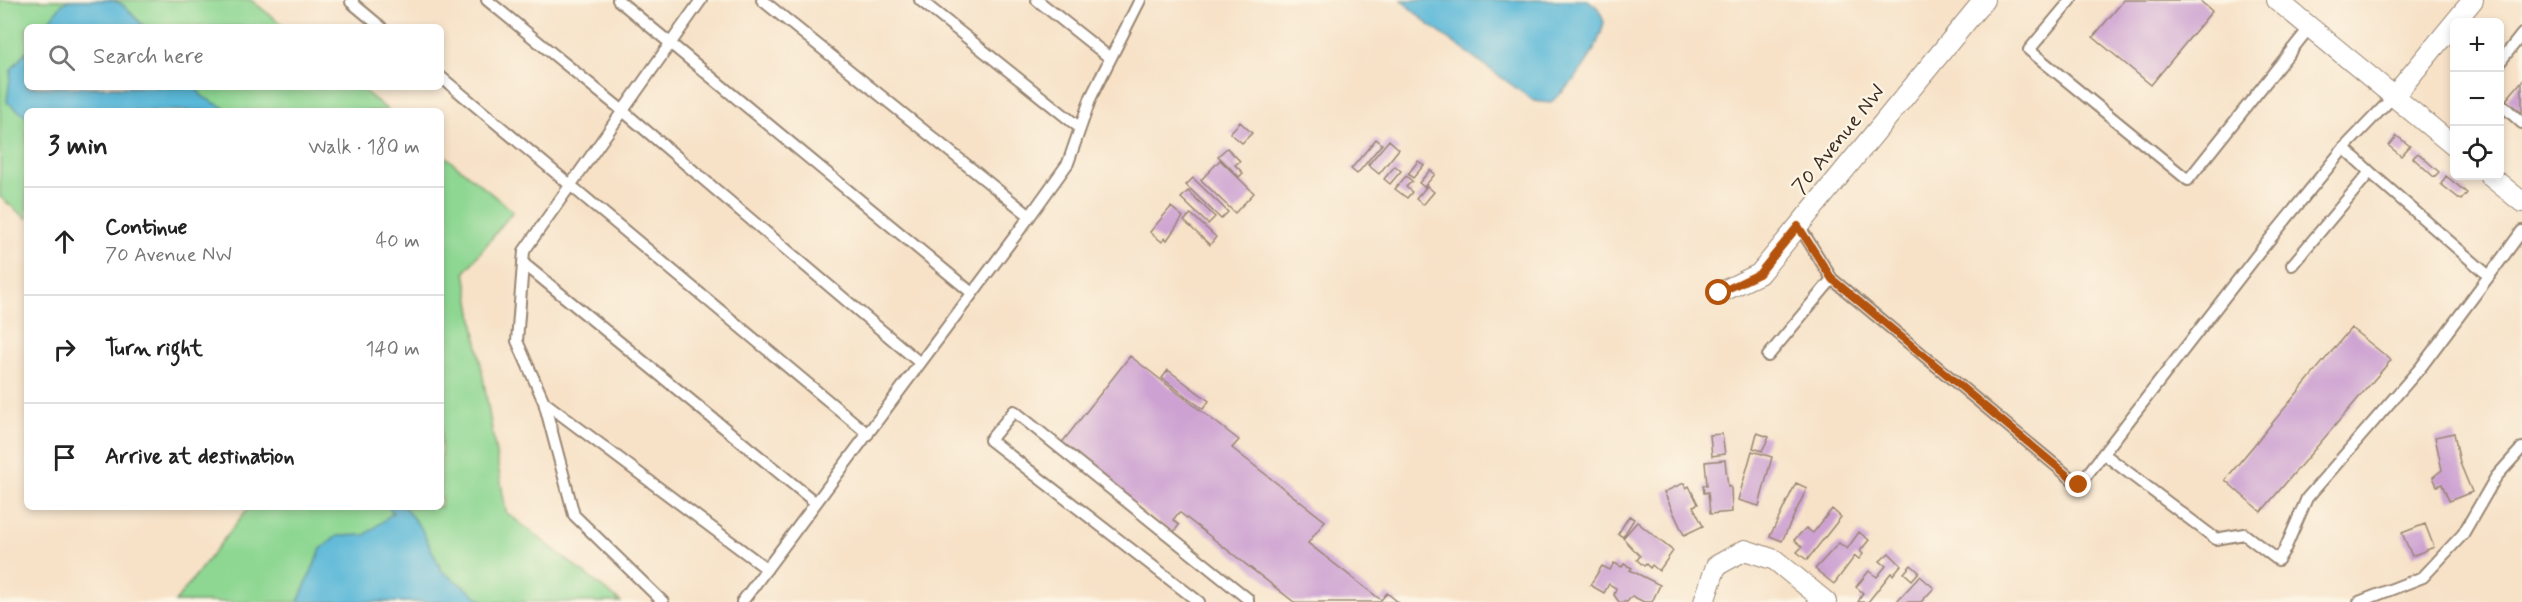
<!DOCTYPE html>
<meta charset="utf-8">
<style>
body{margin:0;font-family:Mynerve,sans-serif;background:#f6f6f6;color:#222}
.controls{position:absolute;right:18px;top:18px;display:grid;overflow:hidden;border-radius:9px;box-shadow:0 3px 9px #0003}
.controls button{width:54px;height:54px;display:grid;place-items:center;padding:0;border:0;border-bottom:2px solid #e0e0e0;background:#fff;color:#222;font:30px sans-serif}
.stop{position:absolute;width:18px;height:18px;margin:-14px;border:4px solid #b45309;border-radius:50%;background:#fff}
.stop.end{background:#b45309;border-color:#fff;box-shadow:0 2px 6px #0008}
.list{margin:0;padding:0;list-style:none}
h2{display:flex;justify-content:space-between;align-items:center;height:78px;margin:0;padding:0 24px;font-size:26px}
h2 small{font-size:20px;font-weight:400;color:#767676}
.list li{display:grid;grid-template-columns:39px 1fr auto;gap:18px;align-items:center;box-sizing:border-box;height:108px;padding:0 24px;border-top:2px solid #e0e0e0}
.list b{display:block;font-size:22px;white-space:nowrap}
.list p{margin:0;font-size:20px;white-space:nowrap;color:#767676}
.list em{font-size:20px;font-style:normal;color:#767676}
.icon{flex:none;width:33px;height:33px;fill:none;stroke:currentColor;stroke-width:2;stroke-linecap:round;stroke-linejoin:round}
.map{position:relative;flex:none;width:2522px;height:602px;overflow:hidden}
.search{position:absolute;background:#fff;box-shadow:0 3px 9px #0003;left:24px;top:24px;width:420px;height:66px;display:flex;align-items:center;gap:15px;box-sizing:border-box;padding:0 21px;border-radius:9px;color:#767676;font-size:22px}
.panel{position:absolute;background:#fff;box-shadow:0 3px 9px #0003;left:24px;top:108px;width:420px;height:402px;border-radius:9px}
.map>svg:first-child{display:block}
.green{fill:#8ed793;stroke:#648058;stroke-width:1.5}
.water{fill:#5ab8d8;stroke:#4a717b;stroke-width:1.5}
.building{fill:#cda2d2}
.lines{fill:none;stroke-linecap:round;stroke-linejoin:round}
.service-casing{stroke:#998673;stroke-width:14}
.minor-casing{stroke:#998673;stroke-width:22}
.service{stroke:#fff;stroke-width:10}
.minor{stroke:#fff;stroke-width:20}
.route{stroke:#b45309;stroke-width:8}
.labels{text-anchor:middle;stroke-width:4.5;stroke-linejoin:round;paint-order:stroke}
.street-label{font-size:21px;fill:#3b2a1e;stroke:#fcf5e5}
</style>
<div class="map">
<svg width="2522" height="602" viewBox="0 0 2522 602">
<rect width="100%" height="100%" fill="#fcf5e5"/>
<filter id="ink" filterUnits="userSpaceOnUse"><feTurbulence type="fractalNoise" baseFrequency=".0167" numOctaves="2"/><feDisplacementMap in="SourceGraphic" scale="12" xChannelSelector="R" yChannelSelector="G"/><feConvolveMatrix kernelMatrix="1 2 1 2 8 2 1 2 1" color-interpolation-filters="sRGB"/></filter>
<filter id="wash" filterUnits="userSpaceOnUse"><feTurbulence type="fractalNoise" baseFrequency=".008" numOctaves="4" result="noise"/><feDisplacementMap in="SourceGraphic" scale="24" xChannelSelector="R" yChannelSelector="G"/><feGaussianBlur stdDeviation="1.35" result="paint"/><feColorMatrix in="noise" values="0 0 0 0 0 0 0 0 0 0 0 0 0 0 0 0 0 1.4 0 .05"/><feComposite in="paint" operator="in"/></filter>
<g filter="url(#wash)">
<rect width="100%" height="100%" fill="#f7e2c8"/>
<path class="green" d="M0 0H251L285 27H27V87H359L389 111H27V219L0 197Z
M441 153 513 211 465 272 506 512 621 602H175L249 507H441Z"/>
<path class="water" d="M69 0H112L122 4 145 27H44L62 4Z
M1401 0H1588L1598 8 1604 22C1597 53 1575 83 1550 103L1534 101 1428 24Z
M27 50V87H195L203 97 230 111H27V117L7 102 11 70Z
M388 507H404L421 528 442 571 485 602H298L321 549 337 536 365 535 393 513Z"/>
<g id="blocks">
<path class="building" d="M2124 0H2199L2212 11 2151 85 2093 37Z
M2522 81V113L2506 100Z
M1240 122 1252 133 1242 143 1230 133Z
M2397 136 2410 146 2401 156 2389 146Z
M1376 139 1382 144 1357 174 1351 169Z
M1389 140 1399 149 1379 174 1368 165Z
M1227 148 1240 161 1235 165 1243 173 1239 177 1218 156Z
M2418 153 2439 172 2434 177 2413 158Z
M1220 160 1254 193 1235 213 1201 180Z
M1418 161 1424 165 1413 178 1408 174Z
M1395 166 1401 171 1390 184 1384 179Z
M1430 170 1435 174 1424 187 1419 183Z
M1406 176 1412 181 1406 187 1412 192 1407 198 1395 189Z
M2446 176 2467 193 2461 200 2441 184Z
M1193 178 1228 212 1221 219 1186 185Z
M1427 186 1434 192 1423 205 1416 199Z
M1188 191 1215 217 1208 224 1181 198Z
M1171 207 1183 217 1167 240 1165 238 1162 242 1150 232Z
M1191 214 1216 237 1210 245 1184 221Z
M2351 328 2391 360 2261 512 2225 480Z
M1130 356 1239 440 1232 448 1325 521 1308 543 1381 600 1387 593 1398 602H1294L1179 512 1173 520 1179 525 1173 533 1060 445Z
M1168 370 1209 401 1203 409 1162 378Z
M1757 433 1769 437 1762 451 1753 448Z
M2454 433 2460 463 2472 492 2449 501 2442 484 2437 486 2433 477 2442 470 2435 437Z
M1722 434 1725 454 1712 456 1710 435Z
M1752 451 1772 457 1759 506 1738 500Z
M1725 460 1728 487H1731L1732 512 1710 514 1708 492 1704 493 1703 485H1707L1705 462Z
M1684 483 1686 488 1689 486 1698 504 1693 506 1703 526 1684 535 1664 492Z
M1796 483 1807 488 1782 541 1770 536Z
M1832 509 1841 517 1807 560 1797 552 1802 547 1794 540 1806 528 1813 533Z
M1629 516 1634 519 1623 537 1618 534Z
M1637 522 1673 551 1659 571 1652 565 1650 568 1646 564 1644 566 1637 560 1640 556 1623 538Z
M2425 524 2434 547 2412 556 2402 533Z
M1859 532 1869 540 1860 551 1863 554 1859 559 1855 556 1834 584 1815 569 1839 543 1847 549Z
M1889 553 1901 565 1893 575 1891 573 1868 602H1858L1863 593 1856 587 1869 571 1877 577 1886 566 1880 561Z
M1614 563 1622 567 1624 564 1632 568 1630 570 1660 585 1652 602H1644L1632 596 1627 602H1619L1614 595 1616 588 1609 584 1604 593 1590 585 1602 566 1610 570Z
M1911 565 1919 572 1912 580 1904 573Z
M1920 576 1934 588 1921 602H1896Z"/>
</g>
</g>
<g filter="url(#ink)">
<use href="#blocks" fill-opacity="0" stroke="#998673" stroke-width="1.5"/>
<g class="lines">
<defs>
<path id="service" d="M353 0 351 2 381 27
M487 0 623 111 920 363
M618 0 972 293
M920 0 1080 128
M1037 0 1110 58
M2071 0 2029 50 2188 180 2310 27
M2500 62 2522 34
M441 77 868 434
M2500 103 2522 123
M2370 172 2344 148 2394 96
M1030 216 1068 163 1091 97 1140 0
M1799 226 1832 279 2079 485 2261 250 2344 148
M523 263 816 503
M2489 276 2522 231
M1768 356 1832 279
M544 402 767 569
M2104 454 2216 539 2244 534 2278 560 2285 549 2307 498 2421 367 2489 276 2370 172 2292 265
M663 602 574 515 544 402 517 341 524 251 701 0
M742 602 1030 216 762 0
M1199 602 990 440 1014 411 1248 599V602
M2359 602 2423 577 2463 534 2496 477 2522 448"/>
<path id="minor" d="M2277 0 2454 146
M2394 96 2473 0
M2490 176 2522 202
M1719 293 1759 274 1984 0
M1704 602 1716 566 1745 550 1775 560 1826 602"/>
</defs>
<use href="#service" class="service-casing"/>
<use href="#minor" class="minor-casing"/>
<use href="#service" class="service"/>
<use href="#minor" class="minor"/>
</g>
</g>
<g class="lines" filter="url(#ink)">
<path class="route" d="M1719 293 1759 274 1798 226 1832 279 2079 485"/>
</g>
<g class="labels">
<g class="street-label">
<text transform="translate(1838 139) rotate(-51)" y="7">70 Avenue NW</text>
</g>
</g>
</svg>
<div class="controls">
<button>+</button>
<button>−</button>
<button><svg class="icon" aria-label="locate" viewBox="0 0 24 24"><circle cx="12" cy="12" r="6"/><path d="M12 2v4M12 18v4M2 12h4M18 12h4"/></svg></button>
</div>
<div class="stop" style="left:1719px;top:293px"></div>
<div class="stop end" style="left:2079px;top:485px"></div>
<div class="search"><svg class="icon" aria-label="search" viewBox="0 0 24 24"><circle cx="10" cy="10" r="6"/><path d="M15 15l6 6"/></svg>Search here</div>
<section class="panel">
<h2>3 min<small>Walk · 180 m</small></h2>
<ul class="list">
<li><svg class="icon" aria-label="ahead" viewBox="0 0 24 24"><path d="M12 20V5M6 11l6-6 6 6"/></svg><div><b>Continue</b><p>70 Avenue NW</p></div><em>40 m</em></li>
<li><svg class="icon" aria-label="right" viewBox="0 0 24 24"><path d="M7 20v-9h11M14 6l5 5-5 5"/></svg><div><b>Turn right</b></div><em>140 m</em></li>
<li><svg class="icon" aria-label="arrive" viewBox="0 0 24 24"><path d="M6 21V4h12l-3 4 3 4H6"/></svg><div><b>Arrive at destination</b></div></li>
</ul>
</section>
</div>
